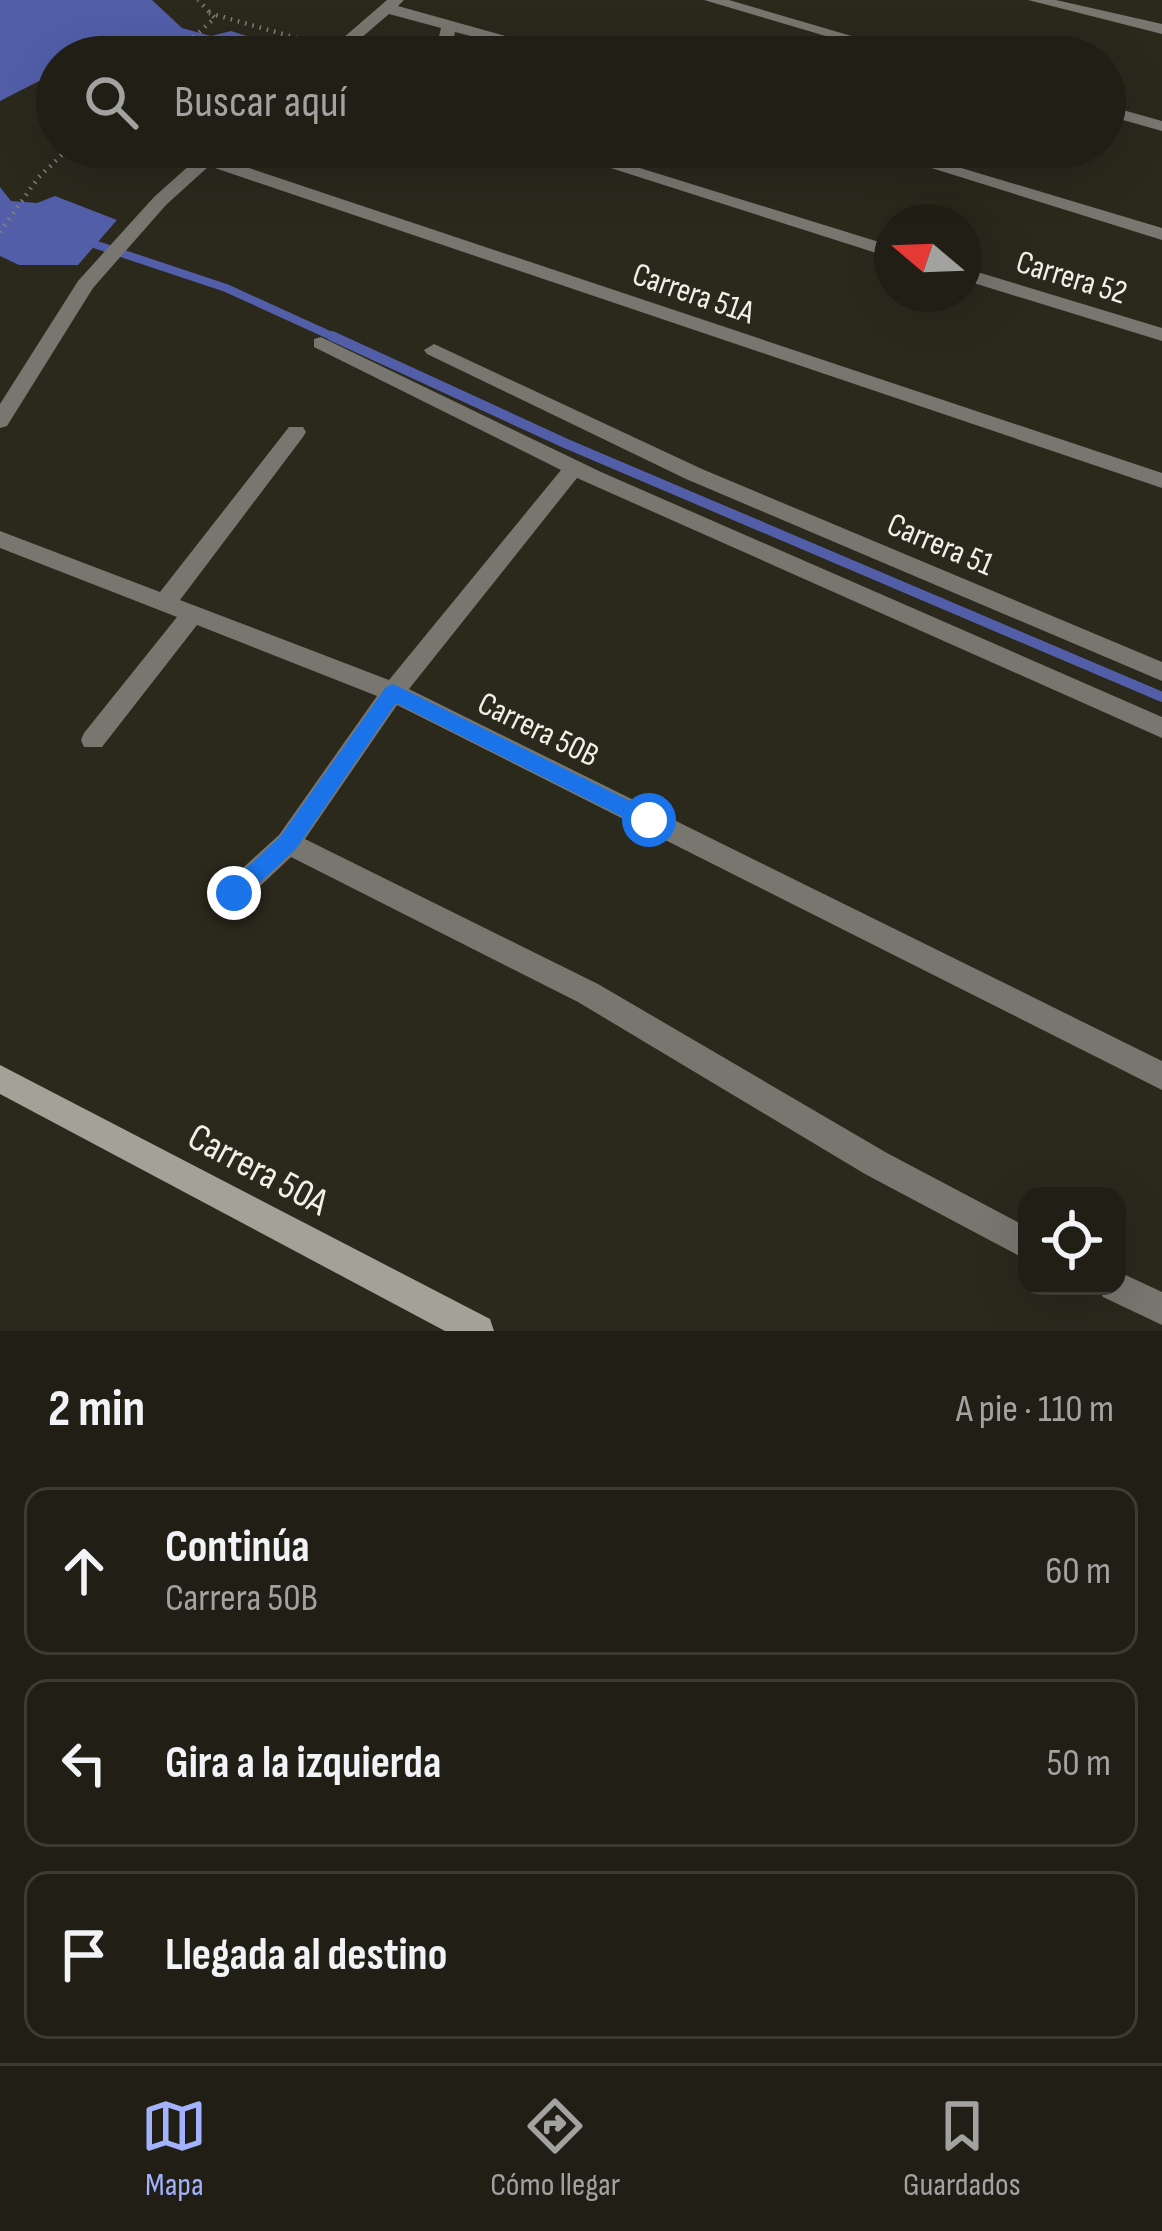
<!DOCTYPE html>
<html lang="es">
<meta charset="utf-8">
<style>
body{margin:0;font-family:"Sofia Sans Condensed",sans-serif;background:#2d2b22;color:#f1f3f6}
.controls{position:absolute;right:36px;bottom:36px;display:grid;overflow:hidden;border-radius:24px;box-shadow:0 12px 48px #0002}
.controls button{width:108px;height:108px;display:grid;place-items:center;padding:0;border:0;border-bottom:3px solid #3d3c34;background:#201e15;color:#f1f3f6;font:60px sans-serif}
.compass{position:absolute;left:874px;top:204px;width:108px;height:108px;border-radius:50%;background:#201e15;box-shadow:0 12px 48px #0002;rotate:289deg}
.stop{position:absolute;width:36px;height:36px;margin:-27px;border:9px solid #1a73e8;border-radius:50%;background:#fff}
.stop.end{background:#1a73e8;border-color:#fff;box-shadow:0 3px 12px #0008}
.list{margin:0;padding:0;list-style:none}
h2{display:flex;justify-content:space-between;align-items:center;height:156px;margin:0;padding:0 48px;font-size:51px}
h2 small{font-size:39px;font-weight:400;color:#a2a2a0}
.list li{display:grid;grid-template-columns:78px 1fr auto;gap:36px;align-items:center;box-sizing:border-box;height:168px;margin:0 24px 24px;padding:0 24px;border:3px solid #3d3c34;border-radius:24px}
.list b{display:block;font-size:45px;white-space:nowrap}
.list p{margin:0;font-size:39px;white-space:nowrap;color:#a2a2a0}
.list em{font-size:39px;font-style:normal;color:#a2a2a0}
.icon{flex:none;width:66px;height:66px;fill:none;stroke:currentColor;stroke-width:2;stroke-linecap:round;stroke-linejoin:round}
.map{position:relative;flex:none;width:1162px;height:1331px;overflow:hidden}
.search{position:absolute;background:#201e15;box-shadow:0 12px 48px #0002;left:36px;right:36px;top:36px;height:132px;display:flex;align-items:center;gap:30px;box-sizing:border-box;padding:0 42px;border-radius:66px;color:#a2a2a0;font-size:45px}
.sheet{height:732px;background:#201e15}
nav{display:flex;justify-content:space-around;align-items:center;box-sizing:border-box;height:168px;border-top:3px solid #3d3c34;background:#201e15;font-size:33px;color:#a2a2a0}
nav a{display:grid;justify-items:center;gap:6px}
nav .on{color:#a2b2fd}
.map>svg:first-child{display:block}
.water{fill:#525ea8}
.lines{fill:none;stroke-linecap:round;stroke-linejoin:round}
.stream-far1{stroke:#525ea8;stroke-width:8}
.stream{stroke:#525ea8;stroke-width:10}
.path{stroke:#828076;stroke-width:4.5;stroke-dasharray:1.5 6;stroke-linecap:butt}
.street{fill:#77766f;fill-rule:evenodd}
.secondary{fill:#a4a298;fill-rule:evenodd}
.route{fill:#1a73e8}
.labels{text-anchor:middle;stroke-width:9;stroke-linejoin:round;paint-order:stroke}
.street-label{font-size:33px;fill:#f2f1e9;stroke:#2b281c}
.near-street-label{font-size:39px;fill:#f2f1e9;stroke:#2b281c}
</style>
<div class="map">
<svg width="1162" height="1331" viewBox="0 0 1162 1331">
<rect width="100%" height="100%" fill="#2b281c"/>
<path class="water" d="M0 0H152L182 28 211 36 231 31 309 56 57 57 46 68 49 76 0 101Z
M0 187 11 201 37 203 55 196 117 220 78 265H19L0 256Z"/>
<g class="lines">
<path class="stream-far1" d="M97 245 226 288 338 339"/>
<path class="stream" d="M332 336 567 444 1162 697"/>
<path class="path" d="M209 13 311 42
M171 57 215 18 198 0
M0 232 38 178 70 147"/>
<path class="street" d="M387 0H404L398 6 581 57H555L455 32 450 57H434L441 28 389 14 339 57H321Z
M704 0H729L923 57H897Z
M1028 0H1056L1162 24V34Z
M1105 105 1162 121V131L1105 115Z
M210 147H225L219 158 1162 473V488L209 166 166 205 93 288 7 426 0 428V404L78 281 154 197Z
M545 147H572L892 246V258Z
M864 147H891L1162 228V240Z
M964 268 1162 328V341L964 280Z
M321 337 601 472 1162 717V738L577 478 409 689 1162 1061V1090L397 705 305 839 598 984 887 1153 1027 1227V1260L865 1174 578 1002 291 857 244 901 234 905 224 901 221 893 224 885 279 835 377 696 197 625 102 747H84L81 740 84 733 177 617 0 548V531L160 592 289 427H303L306 432 303 437 180 600 389 680 561 470 314 347V339Z
M434 344 702 469 1162 662V681L686 479 427 354 424 350Z
M1117 1271 1162 1292V1325L1103 1297 1098 1286H1117Z"/>
<path class="secondary" d="M0 1065 490 1319 494 1331H445L0 1094Z"/>
</g>
<path class="route" d="M393 684 656 814V826H641L396 703 296 849 242 899H227V886L280 837 386 687Z"/>
<g class="labels">
<g class="street-label">
<text transform="translate(1072 276) rotate(17)" y="12">Carrera 52</text>
<text transform="translate(694 292) rotate(19)" y="12">Carrera 51A</text>
<text transform="translate(941 543) rotate(23)" y="12">Carrera 51</text>
<text transform="translate(539 728) rotate(26)" y="12">Carrera 50B</text>
</g>
<g class="near-street-label">
<text transform="translate(259 1168) rotate(28)" y="14">Carrera 50A</text>
</g>
</g>
</svg>
<div class="controls">
<button><svg class="icon" aria-label="locate" viewBox="0 0 24 24"><circle cx="12" cy="12" r="6"/><path d="M12 2v4M12 18v4M2 12h4M18 12h4"/></svg></button>
</div>
<svg class="compass" viewBox="-18 -18 36 36"><path d="M0-13l5 13h-10z" fill="#e53935"/><path d="M0 13l5-13h-10z" fill="#a2a2a0"/></svg>
<div class="stop" style="left:649px;top:820px"></div>
<div class="stop end" style="left:234px;top:893px"></div>
<div class="search"><svg class="icon" aria-label="search" viewBox="0 0 24 24"><circle cx="10" cy="10" r="6"/><path d="M15 15l6 6"/></svg>Buscar aquí</div>
</div>
<section class="sheet">
<h2>2 min<small>A pie · 110 m</small></h2>
<ul class="list">
<li><svg class="icon" aria-label="ahead" viewBox="0 0 24 24"><path d="M12 20V5M6 11l6-6 6 6"/></svg><div><b>Continúa</b><p>Carrera 50B</p></div><em>60 m</em></li>
<li><svg class="icon" aria-label="left" viewBox="0 0 24 24"><path d="M17 20v-9H6M10 6l-5 5 5 5"/></svg><div><b>Gira a la izquierda</b></div><em>50 m</em></li>
<li><svg class="icon" aria-label="arrive" viewBox="0 0 24 24"><path d="M6 21V4h12l-3 4 3 4H6"/></svg><div><b>Llegada al destino</b></div></li>
</ul>
</section>
<nav>
<a class="on"><svg class="icon" aria-label="map" viewBox="0 0 24 24"><path d="M3 6l6-2 6 2 6-2v14l-6 2-6-2-6 2zM9 4v14M15 6v14"/></svg>Mapa</a>
<a><svg class="icon" aria-label="directions" viewBox="0 0 24 24"><path d="M12 3l9 9-9 9-9-9zM9 14v-3h6M13 9l2 2-2 2"/></svg>Cómo llegar</a>
<a><svg class="icon" aria-label="saved" viewBox="0 0 24 24"><path d="M7 4h10v16l-5-4-5 4z"/></svg>Guardados</a>
</nav>
